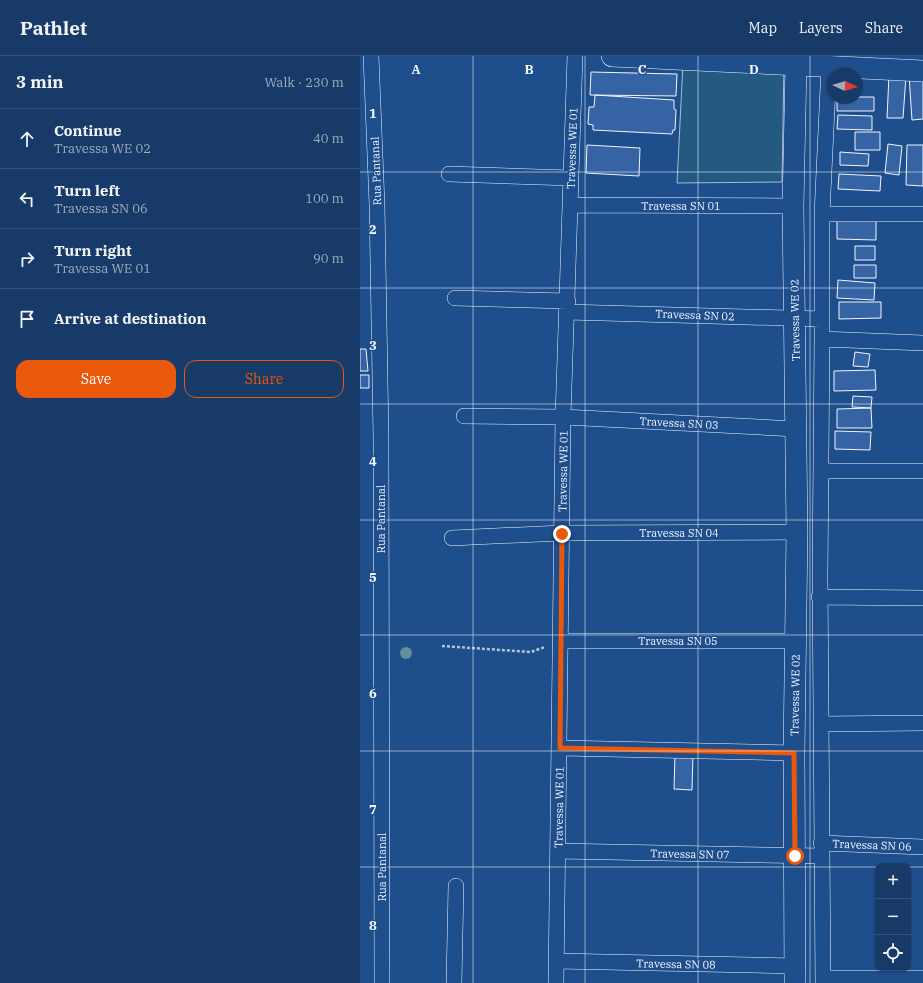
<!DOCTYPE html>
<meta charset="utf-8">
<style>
body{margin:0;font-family:"IBM Plex Serif",serif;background:#244571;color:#f1f3f6}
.controls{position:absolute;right:12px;bottom:12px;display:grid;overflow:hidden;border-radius:8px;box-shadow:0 1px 3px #0004}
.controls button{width:36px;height:36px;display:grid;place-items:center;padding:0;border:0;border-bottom:1px solid #36547d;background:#173a69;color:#f1f3f6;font:20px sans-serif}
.compass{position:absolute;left:467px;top:12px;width:36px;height:36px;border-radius:50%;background:#173a69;box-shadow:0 1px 3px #0004;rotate:94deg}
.stop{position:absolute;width:12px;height:12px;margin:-9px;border:3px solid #ea580c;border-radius:50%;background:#fff}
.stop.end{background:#ea580c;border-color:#fff;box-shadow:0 1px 4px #0008}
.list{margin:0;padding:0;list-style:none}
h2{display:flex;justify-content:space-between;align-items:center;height:52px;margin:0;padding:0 16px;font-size:17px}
h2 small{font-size:13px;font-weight:400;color:#9eadc0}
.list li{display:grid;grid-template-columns:26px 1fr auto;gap:12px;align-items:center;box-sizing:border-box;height:60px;padding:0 16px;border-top:1px solid #36547d}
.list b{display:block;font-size:15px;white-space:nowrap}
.list p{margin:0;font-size:13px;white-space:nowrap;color:#9eadc0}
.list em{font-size:13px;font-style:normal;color:#9eadc0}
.actions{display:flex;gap:8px;padding:12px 16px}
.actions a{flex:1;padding:9px 0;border:1px solid #ea580c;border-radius:12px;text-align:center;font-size:14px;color:#ea580c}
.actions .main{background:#ea580c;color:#fff}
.icon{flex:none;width:22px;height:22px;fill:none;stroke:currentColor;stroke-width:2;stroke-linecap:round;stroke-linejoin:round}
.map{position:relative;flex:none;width:563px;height:927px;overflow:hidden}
header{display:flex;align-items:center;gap:24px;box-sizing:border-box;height:56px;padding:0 20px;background:#173a69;border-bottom:1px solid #36547d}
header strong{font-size:19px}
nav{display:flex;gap:22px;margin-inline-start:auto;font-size:14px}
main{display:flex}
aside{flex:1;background:#173a69}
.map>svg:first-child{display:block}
.green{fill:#245a82;stroke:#a8bbd7}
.building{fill:#3563a3;stroke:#f2f6ff}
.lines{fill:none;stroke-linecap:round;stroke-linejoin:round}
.street-casing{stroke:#f2f6ff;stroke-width:16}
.secondary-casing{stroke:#f2f6ff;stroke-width:22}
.path{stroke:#b3c4dc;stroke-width:2.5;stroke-dasharray:3 2;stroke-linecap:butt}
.street{stroke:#1f4e8c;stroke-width:15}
.secondary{stroke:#1f4e8c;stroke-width:21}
.tree{fill:#61919a}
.route{stroke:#ea580c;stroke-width:5}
.grid{fill:none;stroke:#f2f6ff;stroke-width:1;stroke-opacity:0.55}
.labels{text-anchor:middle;stroke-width:3;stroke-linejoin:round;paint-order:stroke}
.street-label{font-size:11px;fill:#f2f6ff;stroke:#1f4e8c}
.grid-label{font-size:13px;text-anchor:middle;font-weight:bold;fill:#f2f6ff;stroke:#1f4e8c;stroke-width:3;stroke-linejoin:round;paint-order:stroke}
</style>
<header>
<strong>Pathlet</strong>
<nav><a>Map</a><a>Layers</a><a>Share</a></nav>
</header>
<main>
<aside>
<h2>3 min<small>Walk · 230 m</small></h2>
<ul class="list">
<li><svg class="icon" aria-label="ahead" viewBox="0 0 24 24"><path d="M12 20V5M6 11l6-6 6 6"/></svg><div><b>Continue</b><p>Travessa WE 02</p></div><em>40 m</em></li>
<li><svg class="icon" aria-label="left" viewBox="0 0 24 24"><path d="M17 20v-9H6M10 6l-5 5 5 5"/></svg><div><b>Turn left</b><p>Travessa SN 06</p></div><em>100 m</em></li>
<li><svg class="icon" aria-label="right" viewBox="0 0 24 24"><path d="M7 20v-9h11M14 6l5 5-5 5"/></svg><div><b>Turn right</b><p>Travessa WE 01</p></div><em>90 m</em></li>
<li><svg class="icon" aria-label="arrive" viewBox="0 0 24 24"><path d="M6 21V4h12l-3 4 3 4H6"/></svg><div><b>Arrive at destination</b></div></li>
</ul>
<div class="actions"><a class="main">Save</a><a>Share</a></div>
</aside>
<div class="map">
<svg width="563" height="927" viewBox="0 0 563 927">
<rect width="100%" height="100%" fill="#1f4e8c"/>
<path class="green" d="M323 7 424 8 422 126 317 127Z"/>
<path class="building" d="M231 16 317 18 316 40 230 39Z
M529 19 546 20 543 62H527Z
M549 19H563V63L552 64Z
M235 39 314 44V53L316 54 315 74H313L312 78 233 74V69L228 68 229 51H234Z
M497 41H514V55H477V42H497Z
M478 59 512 60V74L477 73Z
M495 76H520V94H495Z
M528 88 542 90 539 119 525 117Z
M227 89 280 92 279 120 226 117Z
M547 89H563V130L546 129Z
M480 96 509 98 508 110 480 109Z
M479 118 521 120 520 135 478 133Z
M477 164H516V184L477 183Z
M495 190H515V204H495Z
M494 209H516V222H494Z
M478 224 515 227 514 244 477 242Z
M479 246H521V262L479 263Z
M0 293H6L8 315H0Z
M495 296 510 298 508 311 493 310Z
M515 314 516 334 474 335V315Z
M0 319H9V332H0Z
M493 340 512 341 511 352 492 351Z
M511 352 512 372H477V353Z
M475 375 511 376 510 394 475 393Z
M315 698H333L332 734 314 733Z"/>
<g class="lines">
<defs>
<path id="street" d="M11 0 17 149 21 381 22 927
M89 118 211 122
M210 149 433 150
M462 158H563
M95 242 208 245
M207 256 462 263
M462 283 563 287
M104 360 203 361 436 373
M461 415H563
M92 482 202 477 437 476
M459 541 563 542
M201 585H435
M461 668 563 667
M200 692 434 697
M461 787 563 791
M198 795 461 800
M196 905 435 910
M463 922H563
M94 927 96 830
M196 927 203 361 215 0
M463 927 460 520 462 283V158L469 10"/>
<path id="secondary" d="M252 0 563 15
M435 927 434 697 437 476 433 150 436 8"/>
</defs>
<use href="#street" class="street-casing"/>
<use href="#secondary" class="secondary-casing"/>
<path class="path" d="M82 590 171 596 185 591"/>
<use href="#street" class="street"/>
<use href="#secondary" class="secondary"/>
</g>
<circle class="tree" cx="46" cy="597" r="6"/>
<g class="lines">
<path class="route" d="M202 478 200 692 434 697 435 800"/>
</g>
<path class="grid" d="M113 0V927M225 0V927M338 0V927M450 0V927M0 116H563M0 232H563M0 348H563M0 464H563M0 579H563M0 695H563M0 811H518M548 811H563"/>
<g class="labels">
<g class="street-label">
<text transform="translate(212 92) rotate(-88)" y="4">Travessa WE 01</text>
<text transform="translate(16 115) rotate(-92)" y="4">Rua Pantanal</text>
<text x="321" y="154">Travessa SN 01</text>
<text transform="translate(335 259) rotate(2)" y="4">Travessa SN 02</text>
<text transform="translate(435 264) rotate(-91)" y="4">Travessa WE 02</text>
<text transform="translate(319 367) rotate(3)" y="4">Travessa SN 03</text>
<text transform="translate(203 415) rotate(-89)" y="4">Travessa WE 01</text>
<text transform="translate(21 463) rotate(-90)" y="4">Rua Pantanal</text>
<text x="319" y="481">Travessa SN 04</text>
<text x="318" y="589">Travessa SN 05</text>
<text transform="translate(435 639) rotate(-89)" y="4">Travessa WE 02</text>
<text transform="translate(199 751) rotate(-89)" y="4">Travessa WE 01</text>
<text transform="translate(512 789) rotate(2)" y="4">Travessa SN 06</text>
<text transform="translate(330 798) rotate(1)" y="4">Travessa SN 07</text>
<text transform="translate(22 811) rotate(-90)" y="4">Rua Pantanal</text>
<text transform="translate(316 908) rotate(1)" y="4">Travessa SN 08</text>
</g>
</g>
<g class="grid-label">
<text x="56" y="18">A</text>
<text x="169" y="18">B</text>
<text x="282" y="18">C</text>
<text x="394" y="18">D</text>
<text x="13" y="62">1</text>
<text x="13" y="178">2</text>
<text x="13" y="294">3</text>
<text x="13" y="410">4</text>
<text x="13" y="526">5</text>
<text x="13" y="642">6</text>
<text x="13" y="758">7</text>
<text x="13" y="874">8</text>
</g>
</svg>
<div class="controls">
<button>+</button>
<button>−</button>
<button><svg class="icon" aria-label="locate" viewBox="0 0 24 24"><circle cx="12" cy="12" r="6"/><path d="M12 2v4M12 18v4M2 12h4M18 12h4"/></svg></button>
</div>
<svg class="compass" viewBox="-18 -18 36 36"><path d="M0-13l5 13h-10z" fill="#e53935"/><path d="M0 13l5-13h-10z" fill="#9eadc0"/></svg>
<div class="stop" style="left:435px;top:800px"></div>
<div class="stop end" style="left:202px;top:478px"></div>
</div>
</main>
